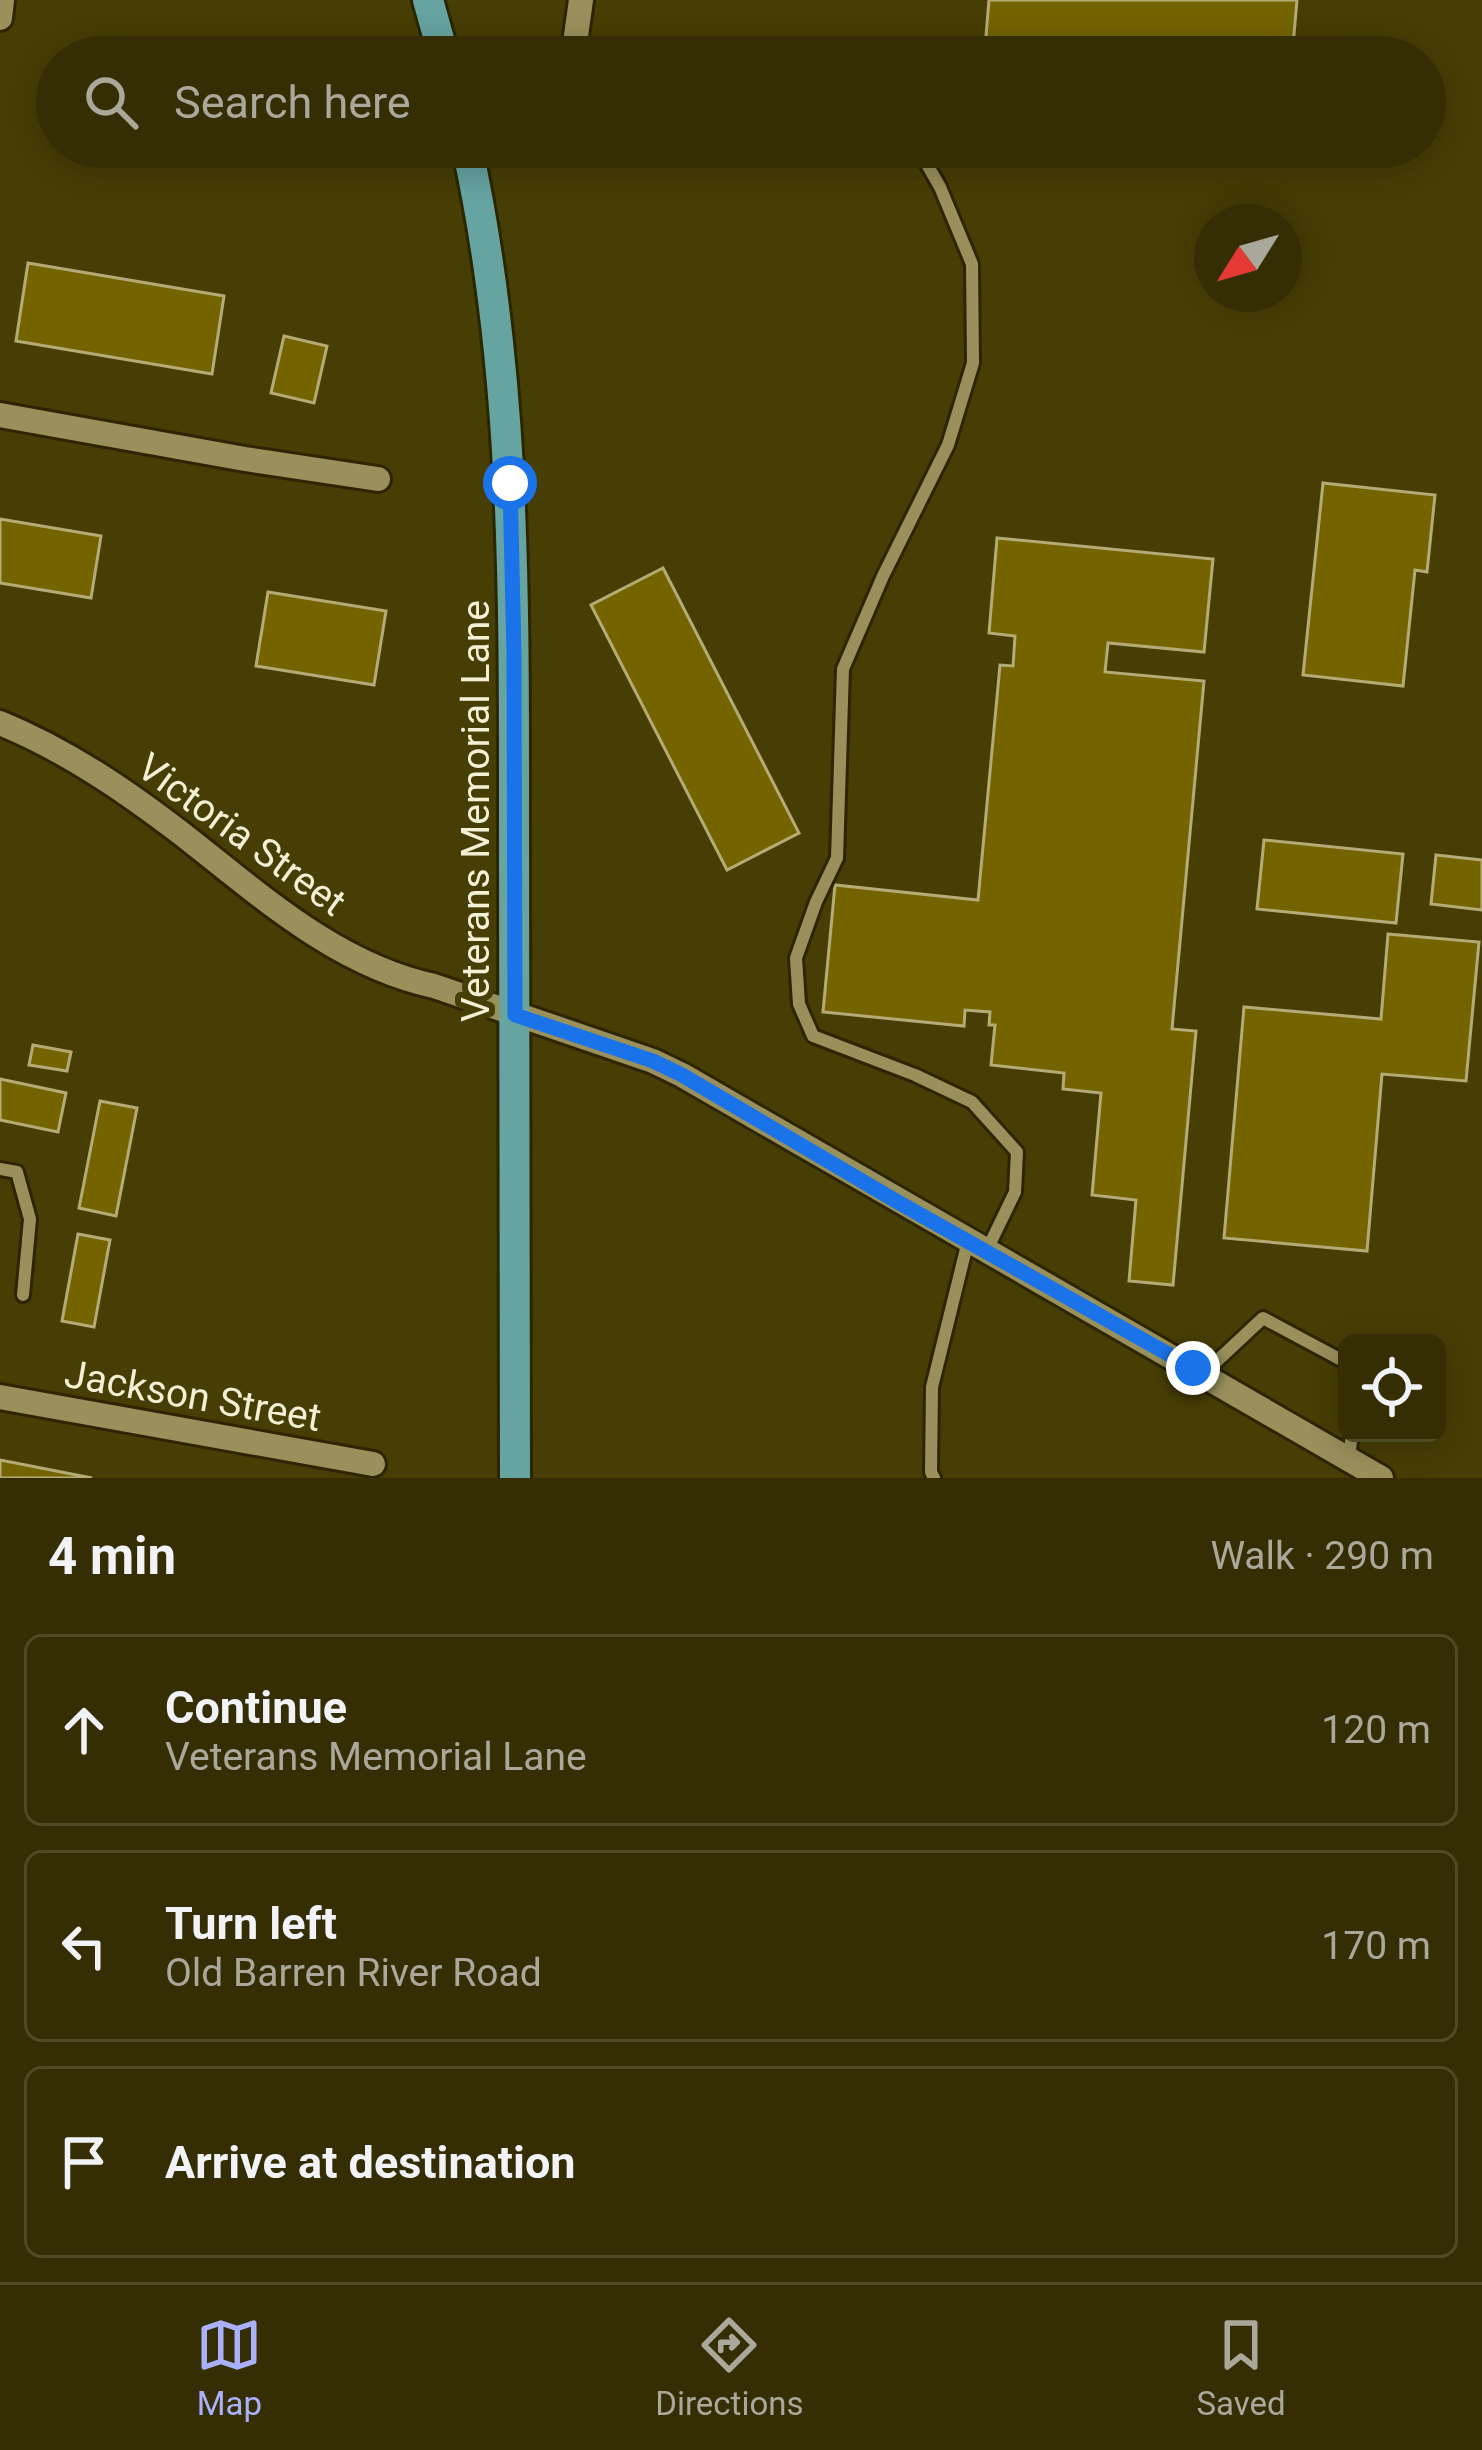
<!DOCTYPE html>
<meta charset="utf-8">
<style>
body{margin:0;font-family:Roboto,sans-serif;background:#403a13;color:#f1f3f6}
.controls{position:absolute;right:36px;bottom:36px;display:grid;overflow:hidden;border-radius:18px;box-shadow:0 6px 30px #0003}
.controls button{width:108px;height:108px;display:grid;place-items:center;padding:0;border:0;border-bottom:3px solid #4f4a26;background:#352e04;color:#f1f3f6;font:60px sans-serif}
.compass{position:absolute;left:1194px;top:204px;width:108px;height:108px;border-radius:50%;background:#352e04;box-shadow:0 6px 30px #0003;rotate:233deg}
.stop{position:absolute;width:36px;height:36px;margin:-27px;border:9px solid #1a73e8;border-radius:50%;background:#fff}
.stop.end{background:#1a73e8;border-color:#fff;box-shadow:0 3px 12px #0008}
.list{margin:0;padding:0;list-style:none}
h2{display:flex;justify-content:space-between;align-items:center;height:156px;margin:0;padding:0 48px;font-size:51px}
h2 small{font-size:39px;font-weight:400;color:#aaa89a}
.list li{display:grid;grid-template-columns:78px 1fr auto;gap:36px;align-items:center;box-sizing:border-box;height:192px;margin:0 24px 24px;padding:0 24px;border:3px solid #4f4a26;border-radius:18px}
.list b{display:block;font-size:45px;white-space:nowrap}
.list p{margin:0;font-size:39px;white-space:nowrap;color:#aaa89a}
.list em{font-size:39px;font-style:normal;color:#aaa89a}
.icon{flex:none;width:66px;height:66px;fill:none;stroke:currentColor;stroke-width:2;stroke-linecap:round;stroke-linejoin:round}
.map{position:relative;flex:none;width:1482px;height:1478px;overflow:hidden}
.search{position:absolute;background:#352e04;box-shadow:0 6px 30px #0003;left:36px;right:36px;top:36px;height:132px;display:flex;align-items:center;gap:30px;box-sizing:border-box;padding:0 42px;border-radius:66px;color:#aaa89a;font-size:45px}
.sheet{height:804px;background:#352e04}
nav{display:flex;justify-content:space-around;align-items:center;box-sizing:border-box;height:168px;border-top:3px solid #4f4a26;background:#352e04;font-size:33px;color:#aaa89a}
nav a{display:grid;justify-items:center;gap:6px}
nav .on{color:#a9b0fc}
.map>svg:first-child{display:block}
.building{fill:#736400;stroke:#b4ab76;stroke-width:3}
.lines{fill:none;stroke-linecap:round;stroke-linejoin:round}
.lane-casing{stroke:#2c2500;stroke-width:18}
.street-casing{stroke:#2c2500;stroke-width:30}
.primary-casing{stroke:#2c2500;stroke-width:36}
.lane{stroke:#9a905c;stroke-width:12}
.street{stroke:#9a905c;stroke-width:24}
.primary{stroke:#66a4a1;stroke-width:30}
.route{stroke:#1a73e8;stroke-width:15}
.labels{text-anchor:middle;stroke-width:12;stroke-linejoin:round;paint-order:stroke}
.street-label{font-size:39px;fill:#f4f0d5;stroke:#473e05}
</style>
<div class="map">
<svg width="1482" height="1478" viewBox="0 0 1482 1478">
<rect width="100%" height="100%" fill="#473e05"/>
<path class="building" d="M989 0H1297L1292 57H960L961 46 985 48Z
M28 263 224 296 212 374 16 341Z
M284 336 327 346 314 403 271 393Z
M1323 483 1435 495 1427 572 1415 570 1403 686 1303 675Z
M0 519 101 536 91 598 0 583Z
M997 538 1213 559 1204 652 1108 643 1105 672 1204 681 1172 1029 1196 1031 1173 1285 1129 1281 1136 1200 1092 1195 1101 1093 1063 1089 1064 1073 991 1065 995 1025H989L990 1012 965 1010 964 1026 823 1012 835 885 978 900 1000 665 1013 666 1015 636 989 633Z
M663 568 799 833 727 870 591 605Z
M268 592 386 611 374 685 256 666Z
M1264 840 1403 854 1396 923 1257 909Z
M1436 855 1482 860V910L1431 904Z
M1388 934 1479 942 1466 1081 1382 1074 1367 1251 1224 1238 1244 1007 1381 1019Z
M33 1045 71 1052 67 1071 29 1065Z
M0 1079 66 1093 58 1132 0 1120Z
M100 1101 137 1108 116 1216 79 1208Z
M78 1234 110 1240 94 1327 62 1321Z
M0 1460 92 1478H0Z"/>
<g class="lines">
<defs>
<path id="lane" d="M917 147 940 187 972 264 973 363 948 445 883 576 843 669 837 858 816 902 796 958 799 1004 813 1036 915 1075 972 1102 1017 1152 1015 1192 986 1252
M0 1169 17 1172 30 1219 23 1295
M1203 1374 1263 1318 1347 1363
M1349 1458 1352 1433
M934 1478 931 1472 932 1387 968 1241"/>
<path id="street" d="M0 18 2 0
M573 57 581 0
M0 415 245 459 378 479
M0 723C66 750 126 791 182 834 259 894 336 965 434 986L653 1061 682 1075 1381 1478
M0 1397 373 1464"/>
<path id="primary" d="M428 0 444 57
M467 147C516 370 514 597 514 824 514 1042 515 1260 515 1478"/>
</defs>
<use href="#lane" class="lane-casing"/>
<use href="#street" class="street-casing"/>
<use href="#primary" class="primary-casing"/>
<use href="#lane" class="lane"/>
<use href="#street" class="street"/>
<use href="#primary" class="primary"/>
</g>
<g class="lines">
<path class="route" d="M510 483 514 653 515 1015 653 1061 682 1075 896 1201 1193 1368"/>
</g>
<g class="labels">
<g class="street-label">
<text transform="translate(475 811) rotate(-90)" y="14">Veterans Memorial Lane</text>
<text transform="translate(242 834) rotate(36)" y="14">Victoria Street</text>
<text transform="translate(193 1395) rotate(10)" y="14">Jackson Street</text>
</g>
</g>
</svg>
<div class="controls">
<button><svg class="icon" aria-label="locate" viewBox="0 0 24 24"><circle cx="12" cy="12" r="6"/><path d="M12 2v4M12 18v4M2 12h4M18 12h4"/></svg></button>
</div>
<svg class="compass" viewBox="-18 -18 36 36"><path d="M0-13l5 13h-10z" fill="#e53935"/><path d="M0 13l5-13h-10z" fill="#aaa89a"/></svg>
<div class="stop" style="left:510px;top:483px"></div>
<div class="stop end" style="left:1193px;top:1368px"></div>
<div class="search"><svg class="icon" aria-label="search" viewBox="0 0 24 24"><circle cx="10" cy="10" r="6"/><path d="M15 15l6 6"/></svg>Search here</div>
</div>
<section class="sheet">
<h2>4 min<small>Walk · 290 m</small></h2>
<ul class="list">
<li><svg class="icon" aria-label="ahead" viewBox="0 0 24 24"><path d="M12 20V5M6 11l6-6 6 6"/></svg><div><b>Continue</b><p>Veterans Memorial Lane</p></div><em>120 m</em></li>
<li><svg class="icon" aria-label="left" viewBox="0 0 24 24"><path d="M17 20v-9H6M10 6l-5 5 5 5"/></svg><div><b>Turn left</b><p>Old Barren River Road</p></div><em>170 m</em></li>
<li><svg class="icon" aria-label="arrive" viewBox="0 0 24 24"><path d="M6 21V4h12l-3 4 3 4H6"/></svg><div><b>Arrive at destination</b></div></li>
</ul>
</section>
<nav>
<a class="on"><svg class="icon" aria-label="map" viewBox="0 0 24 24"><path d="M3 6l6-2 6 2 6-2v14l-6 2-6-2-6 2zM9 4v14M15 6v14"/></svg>Map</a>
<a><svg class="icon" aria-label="directions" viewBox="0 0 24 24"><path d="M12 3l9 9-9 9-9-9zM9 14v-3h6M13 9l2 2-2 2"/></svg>Directions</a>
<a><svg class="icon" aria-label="saved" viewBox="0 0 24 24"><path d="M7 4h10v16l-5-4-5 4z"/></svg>Saved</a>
</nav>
